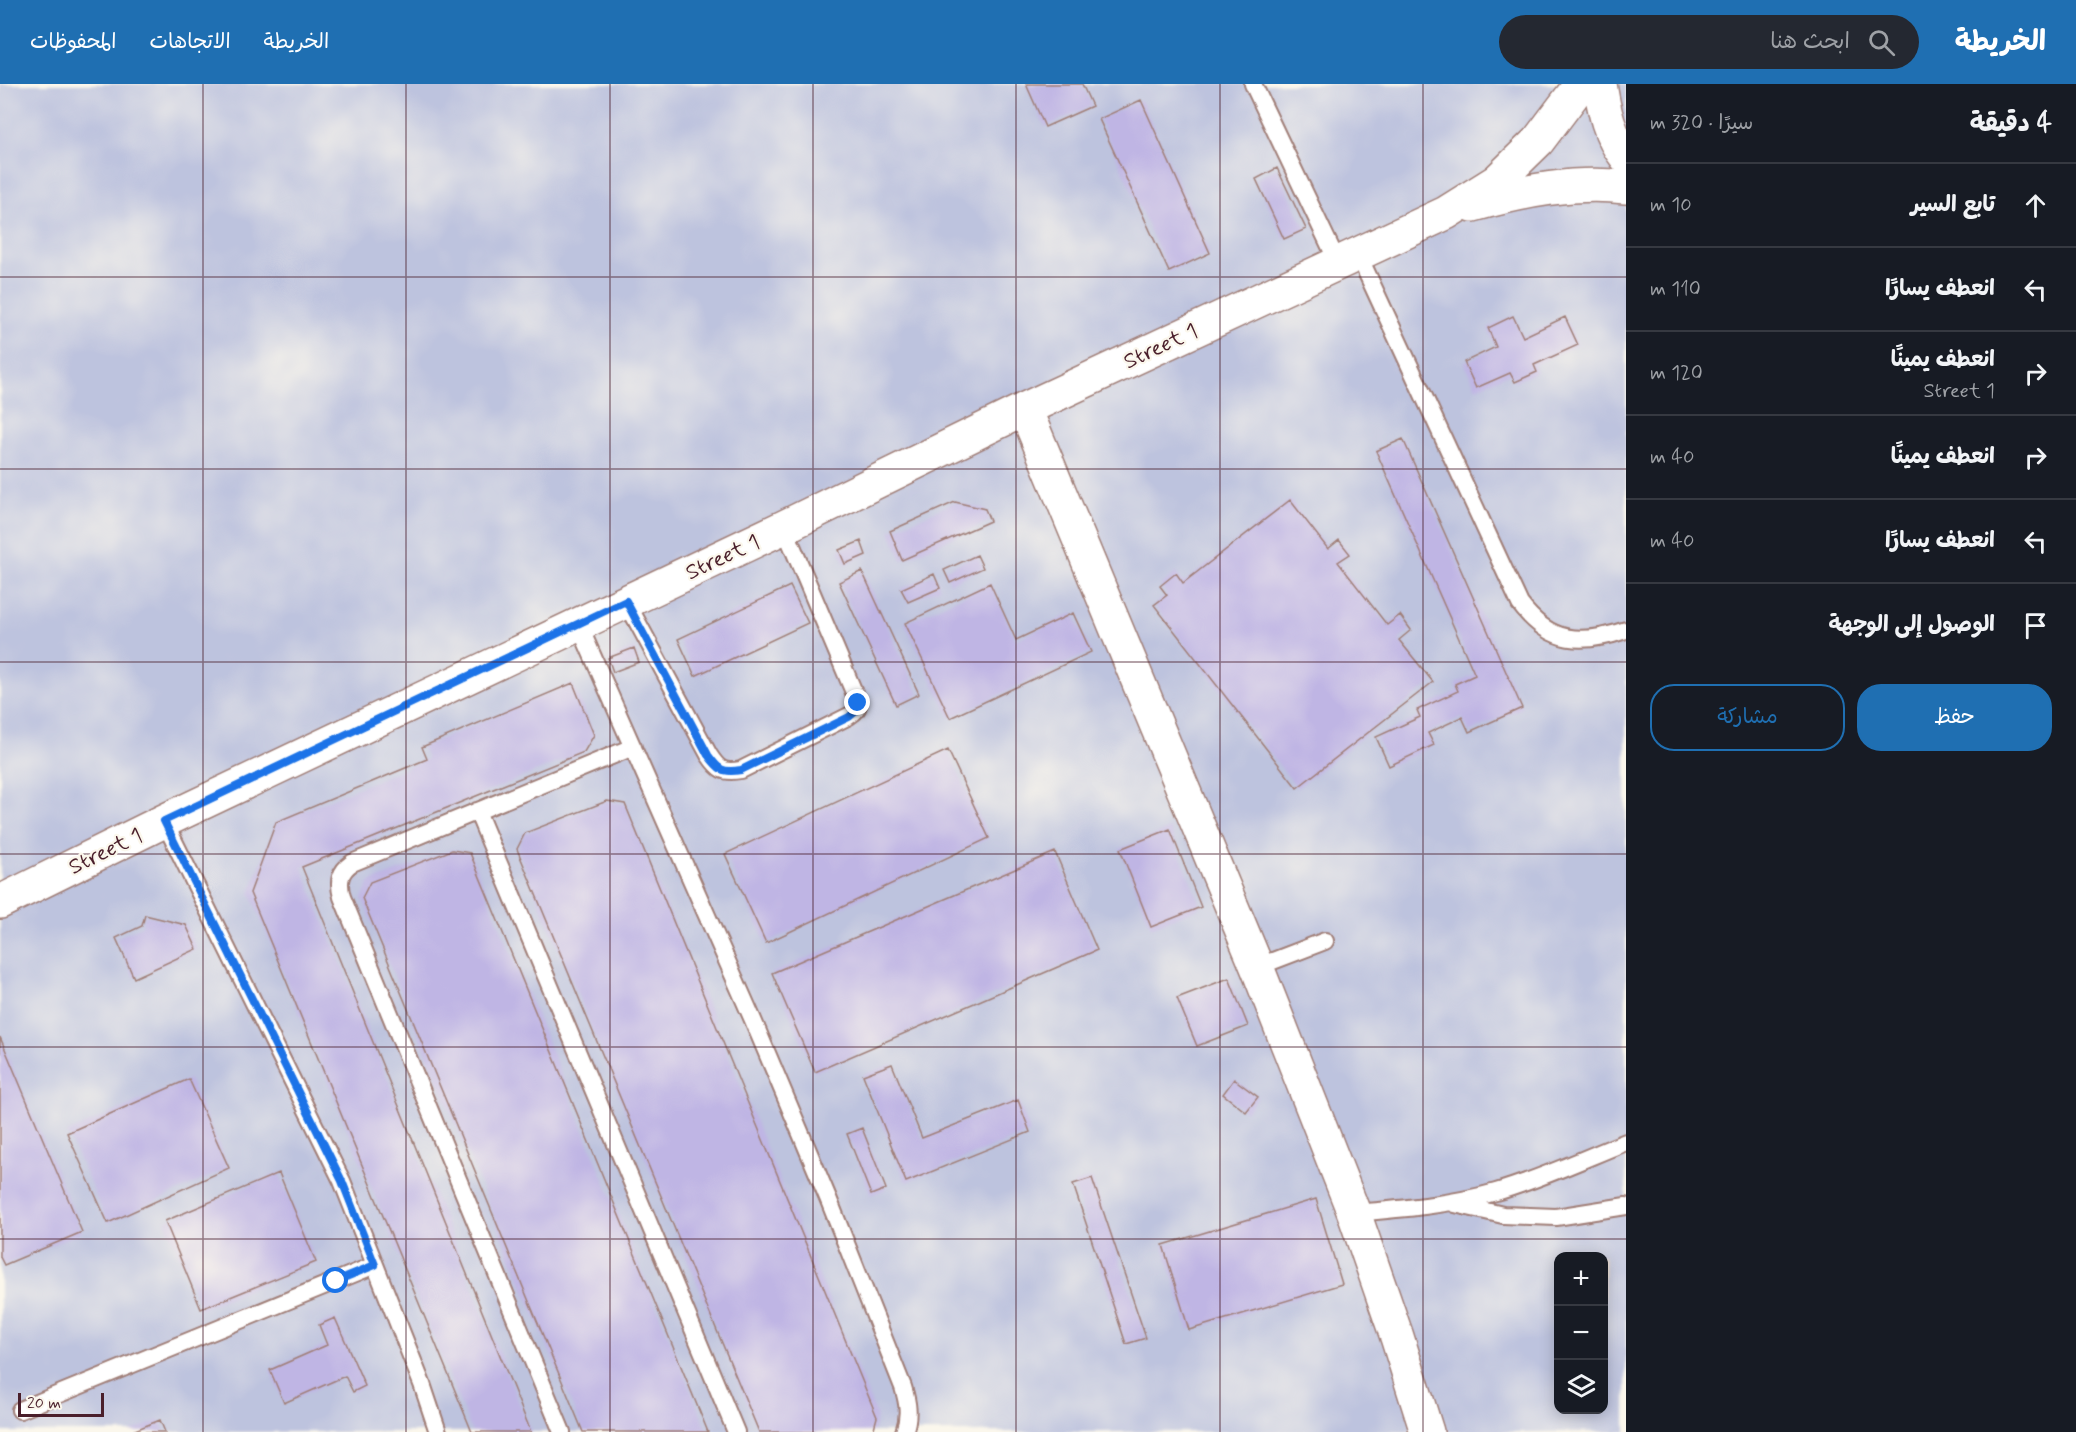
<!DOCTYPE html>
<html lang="ar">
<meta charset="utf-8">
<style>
body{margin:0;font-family:Mynerve,"Playpen Sans Arabic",sans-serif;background:#242831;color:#f1f3f6;direction:rtl}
.controls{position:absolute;right:18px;bottom:18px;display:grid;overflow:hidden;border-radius:12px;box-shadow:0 3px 15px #0003}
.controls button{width:54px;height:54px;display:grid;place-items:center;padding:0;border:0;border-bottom:2px solid #363941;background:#171b24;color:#f1f3f6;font:30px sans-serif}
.scale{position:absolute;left:18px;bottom:15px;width:86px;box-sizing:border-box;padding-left:6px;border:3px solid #4a1f2b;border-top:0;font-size:16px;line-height:21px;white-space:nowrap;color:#4a1f2b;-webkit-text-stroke:4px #fbf7ec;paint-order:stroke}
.stop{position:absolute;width:18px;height:18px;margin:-14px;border:4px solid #1a73e8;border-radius:50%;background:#fff}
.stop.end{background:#1a73e8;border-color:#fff;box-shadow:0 2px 6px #0008}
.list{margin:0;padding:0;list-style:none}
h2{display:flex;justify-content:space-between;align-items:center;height:78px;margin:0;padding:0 24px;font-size:26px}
h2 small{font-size:20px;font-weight:400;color:#9ea1a6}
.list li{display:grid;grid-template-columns:39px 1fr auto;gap:18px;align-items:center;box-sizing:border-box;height:84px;padding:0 24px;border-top:2px solid #363941}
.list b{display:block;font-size:22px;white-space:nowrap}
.list p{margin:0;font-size:20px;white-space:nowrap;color:#9ea1a6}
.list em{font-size:20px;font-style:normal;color:#9ea1a6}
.actions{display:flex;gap:12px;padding:18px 24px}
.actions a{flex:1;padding:14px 0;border:2px solid #1f6fb2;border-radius:24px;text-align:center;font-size:21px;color:#1f6fb2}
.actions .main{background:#1f6fb2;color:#fff}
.icon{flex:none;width:33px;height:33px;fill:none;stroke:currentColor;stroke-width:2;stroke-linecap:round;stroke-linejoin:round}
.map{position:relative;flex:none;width:1626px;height:1348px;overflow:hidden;direction:ltr}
header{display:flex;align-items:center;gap:36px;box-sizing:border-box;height:84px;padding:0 30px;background:#1f6fb2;color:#fff}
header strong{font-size:28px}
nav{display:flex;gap:33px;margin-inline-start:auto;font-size:21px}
.search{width:420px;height:54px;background:#242831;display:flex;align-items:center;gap:15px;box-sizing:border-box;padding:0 21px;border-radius:33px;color:#9ea1a6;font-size:22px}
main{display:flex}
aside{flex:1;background:#171b24}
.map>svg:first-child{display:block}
.industrial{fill:#bdc3de;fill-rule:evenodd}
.building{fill:#bfb5e4}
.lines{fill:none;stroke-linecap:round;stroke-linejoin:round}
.service-casing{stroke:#a07e77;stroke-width:20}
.minor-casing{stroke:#a07e77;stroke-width:36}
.tertiary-casing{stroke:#a07e77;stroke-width:36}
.service{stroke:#fff;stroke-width:16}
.minor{stroke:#fff;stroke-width:33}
.tertiary{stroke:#fff;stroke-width:33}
.route{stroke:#1a73e8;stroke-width:8}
.grid{fill:none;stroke:#4a1f2b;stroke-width:1.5;stroke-opacity:0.55}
.labels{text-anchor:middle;stroke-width:4.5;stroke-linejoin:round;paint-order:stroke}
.street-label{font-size:22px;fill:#4a1f2b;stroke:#fbf7ec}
</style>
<header>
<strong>الخريطة</strong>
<div class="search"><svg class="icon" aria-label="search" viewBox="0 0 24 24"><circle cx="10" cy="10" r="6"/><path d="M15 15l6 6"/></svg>ابحث هنا</div>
<nav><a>الخريطة</a><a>الاتجاهات</a><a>المحفوظات</a></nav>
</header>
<main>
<aside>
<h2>4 دقيقة<small>سيرًا · 320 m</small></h2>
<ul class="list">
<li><svg class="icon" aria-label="ahead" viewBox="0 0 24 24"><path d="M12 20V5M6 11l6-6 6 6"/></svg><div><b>تابع السير</b></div><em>10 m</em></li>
<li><svg class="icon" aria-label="left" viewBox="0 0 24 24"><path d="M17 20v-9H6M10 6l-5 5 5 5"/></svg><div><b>انعطف يسارًا</b></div><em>110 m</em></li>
<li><svg class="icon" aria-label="right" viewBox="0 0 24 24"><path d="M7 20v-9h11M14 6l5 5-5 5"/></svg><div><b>انعطف يمينًا</b><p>Street 1</p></div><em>120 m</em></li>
<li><svg class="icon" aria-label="right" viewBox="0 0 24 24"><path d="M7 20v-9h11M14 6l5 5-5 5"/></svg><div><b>انعطف يمينًا</b></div><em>40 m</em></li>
<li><svg class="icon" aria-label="left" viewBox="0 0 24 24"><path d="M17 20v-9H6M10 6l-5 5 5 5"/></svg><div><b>انعطف يسارًا</b></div><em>40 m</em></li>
<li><svg class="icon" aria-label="arrive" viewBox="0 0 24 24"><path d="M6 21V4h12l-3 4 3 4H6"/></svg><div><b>الوصول إلى الوجهة</b></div></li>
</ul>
<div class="actions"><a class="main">حفظ</a><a>مشاركة</a></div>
</aside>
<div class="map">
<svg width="1626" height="1348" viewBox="0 0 1626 1348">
<rect width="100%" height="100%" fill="#fbf7ec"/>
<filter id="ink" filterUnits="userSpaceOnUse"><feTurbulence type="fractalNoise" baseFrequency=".0167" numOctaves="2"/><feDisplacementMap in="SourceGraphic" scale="12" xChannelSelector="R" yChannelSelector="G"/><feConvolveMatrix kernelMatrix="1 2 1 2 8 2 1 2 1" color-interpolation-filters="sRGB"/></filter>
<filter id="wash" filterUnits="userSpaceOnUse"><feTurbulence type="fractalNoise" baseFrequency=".008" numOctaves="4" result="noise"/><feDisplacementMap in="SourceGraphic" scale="24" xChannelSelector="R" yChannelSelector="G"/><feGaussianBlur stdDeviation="1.35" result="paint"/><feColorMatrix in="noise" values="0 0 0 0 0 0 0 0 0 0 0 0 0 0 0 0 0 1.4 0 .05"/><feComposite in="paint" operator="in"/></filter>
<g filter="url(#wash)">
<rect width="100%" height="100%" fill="#f5dec3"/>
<path class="industrial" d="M0 0H1626V1348H0ZM1558 1172H1604V1326H1558Z"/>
<g id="blocks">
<path class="building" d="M1026 0H1082L1092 22 1045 43Z
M1141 16 1210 169 1169 188 1099 35Z
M1277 84 1306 145 1284 155 1256 95Z
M1513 232 1523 253 1565 233 1578 261 1534 281 1537 288 1515 298 1510 289 1476 304 1464 278 1496 263 1488 244Z
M1403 355 1522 624 1469 648 1462 633 1428 649 1434 661 1389 682 1376 653 1420 633 1417 626 1458 607 1455 600 1475 591 1376 367Z
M1290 416 1328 465 1339 456 1350 470 1338 478 1387 541 1400 531 1411 546 1399 556 1433 598 1297 704 1154 521 1167 511 1160 502 1176 489 1183 499Z
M955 418 985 425 990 437 902 476 890 447Z
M861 457 866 471 845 480 839 466Z
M977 471 983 484 950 499 944 486Z
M862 487 919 610 896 621 839 498Z
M934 490 940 504 908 518 901 505Z
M990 499 1016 556 1073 529 1091 568 950 634 905 539Z
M790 502 808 539 695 592 678 555Z
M634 564 639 578 613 588 608 574Z
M573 599 594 651 584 668 302 783 531 1348H472L250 809 276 738 427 675 422 663Z
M948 666 989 754 766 859 725 770Z
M607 717 625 720 877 1333 873 1348H759L517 765 525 749Z
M1170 745 1201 823 1151 843 1120 765Z
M452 766 470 769 708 1348H583L362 814 370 798Z
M1055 768 1097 866 815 988 772 889Z
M145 831 186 841 197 865 134 894 116 854 142 842Z
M1229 894 1248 942 1197 962 1177 914Z
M0 953 82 1148 4 1181 0 1173Z
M892 980 922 1054 1018 1016 1030 1048 906 1098 863 991Z
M189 995 229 1084 108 1139 67 1049Z
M1234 995 1258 1013 1246 1028 1223 1010Z
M862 1044 886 1105 871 1111 847 1050Z
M279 1089 316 1178 201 1225 165 1137Z
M1092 1094 1146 1254 1126 1260 1073 1100Z
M1316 1115 1342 1200 1189 1246 1163 1161Z
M335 1234 365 1302 353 1308 345 1292 284 1319 270 1286 327 1261 319 1241Z
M160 1336 165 1348H130Z"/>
</g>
</g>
<g filter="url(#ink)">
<use href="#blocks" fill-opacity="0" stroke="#a07e77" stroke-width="1.5"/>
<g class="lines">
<defs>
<path id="service" d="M1253 0 1338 179
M1358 170 1520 520C1550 560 1582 561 1626 546
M626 517 709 671C719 686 723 689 741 686L849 632C857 627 860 623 856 613L784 443
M578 539 753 936 828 1114 903 1303C908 1319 910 1332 904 1348
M477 727 736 1348
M164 737 342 1097 422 1300 438 1348
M1257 883 1325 857
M1455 1120 1503 1131 1556 1133 1626 1122
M1354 1129C1402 1125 1450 1121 1496 1108 1541 1095 1583 1075 1626 1058
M20 1326 375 1181
M562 1348 342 813C338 798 339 788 352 779L633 663"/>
<path id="minor" d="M1473 121C1523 107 1574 97 1626 103
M1025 325 1257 883 1354 1129 1397 1253 1427 1348
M0 818 164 737 784 443 1025 325 1446 129 1497 97 1538 57 1581 0"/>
<path id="tertiary" d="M1600 0C1604 27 1609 51 1626 73"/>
</defs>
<use href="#service" class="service-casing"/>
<use href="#minor" class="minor-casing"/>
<use href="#tertiary" class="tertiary-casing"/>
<use href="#service" class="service"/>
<use href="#minor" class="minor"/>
<use href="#tertiary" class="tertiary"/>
</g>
</g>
<g class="lines" filter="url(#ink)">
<path class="route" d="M336 1197 375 1181 342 1097 164 737 626 517 708 671C719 686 722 689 741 686L849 633 855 628 858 619"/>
</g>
<path class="grid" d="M203 0V1348M406 0V1348M610 0V1348M813 0V1348M1016 0V1348M1220 0V1348M1423 0V1348M0 193H1626M0 385H1626M0 578H1626M0 770H1626M0 963H1626M0 1155H1626"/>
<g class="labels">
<g class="street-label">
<text transform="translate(1160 261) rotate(-25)" y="8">Street 1</text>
<text transform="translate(722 472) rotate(-25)" y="8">Street 1</text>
<text transform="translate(105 766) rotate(-26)" y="8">Street 1</text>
</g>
</g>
</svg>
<div class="controls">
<button>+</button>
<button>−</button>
<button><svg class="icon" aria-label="layers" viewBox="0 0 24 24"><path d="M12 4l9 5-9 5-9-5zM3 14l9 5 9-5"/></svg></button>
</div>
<div class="scale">20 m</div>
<div class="stop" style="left:336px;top:1197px"></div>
<div class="stop end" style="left:858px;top:619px"></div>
</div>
</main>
